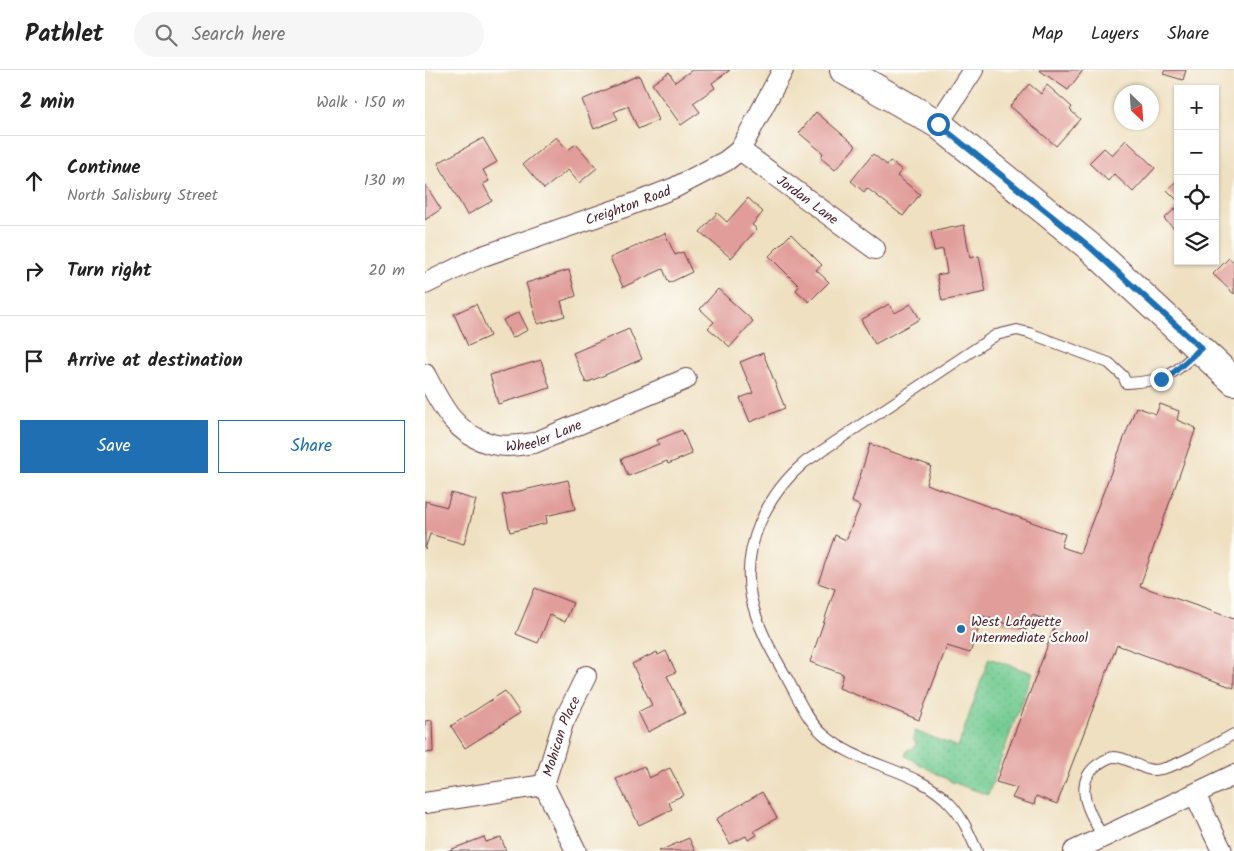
<!DOCTYPE html>
<meta charset="utf-8">
<style>
body{margin:0;font-family:Kalam,sans-serif;background:#f6f6f6;color:#222}
.controls{position:absolute;right:15px;top:15px;display:grid;overflow:hidden;border-radius:0px;box-shadow:0 1px 4px #0004}
.controls button{width:45px;height:45px;display:grid;place-items:center;padding:0;border:0;border-bottom:1px solid #e0e0e0;background:#fff;color:#222;font:25px sans-serif}
.compass{position:absolute;left:689px;top:15px;width:45px;height:45px;border-radius:50%;background:#fff;box-shadow:0 1px 4px #0004;rotate:155deg}
.stop{position:absolute;width:15px;height:15px;margin:-11px;border:4px solid #1f6fb2;border-radius:50%;background:#fff}
.stop.end{background:#1f6fb2;border-color:#fff;box-shadow:0 1px 5px #0008}
.list{margin:0;padding:0;list-style:none}
h2{display:flex;justify-content:space-between;align-items:center;height:65px;margin:0;padding:0 20px;font-size:21px}
h2 small{font-size:16px;font-weight:400;color:#767676}
.list li{display:grid;grid-template-columns:32px 1fr auto;gap:15px;align-items:center;box-sizing:border-box;height:90px;padding:0 20px;border-top:1px solid #e0e0e0}
.list b{display:block;font-size:19px;white-space:nowrap}
.list p{margin:0;font-size:16px;white-space:nowrap;color:#767676}
.list em{font-size:16px;font-style:normal;color:#767676}
.actions{display:flex;gap:10px;padding:15px 20px}
.actions a{flex:1;padding:11px 0;border:1px solid #1f6fb2;border-radius:0px;text-align:center;font-size:18px;color:#1f6fb2}
.actions .main{background:#1f6fb2;color:#fff}
.icon{flex:none;width:28px;height:28px;fill:none;stroke:currentColor;stroke-width:2;stroke-linecap:round;stroke-linejoin:round}
.map{position:relative;flex:none;width:809px;height:781px;overflow:hidden}
header{display:flex;align-items:center;gap:30px;box-sizing:border-box;height:70px;padding:0 25px;background:#fff;border-bottom:1px solid #e0e0e0}
header strong{font-size:24px}
nav{display:flex;gap:28px;margin-inline-start:auto;font-size:18px}
.search{width:350px;height:45px;background:#f6f6f6;display:flex;align-items:center;gap:12px;box-sizing:border-box;padding:0 18px;border-radius:28px;color:#767676;font-size:19px}
main{display:flex}
aside{flex:1;background:#fff}
.map>svg:first-child{display:block}
.park{fill:url(#park-dots);stroke:#5e755e}
.building{fill:#e19d9a}
.lines{fill:none;stroke-linecap:round;stroke-linejoin:round}
.lane-casing{stroke:#633c42;stroke-width:12}
.street-casing{stroke:#633c42;stroke-width:22}
.secondary-casing{stroke:#633c42;stroke-width:30}
.lane{stroke:#fff;stroke-width:10}
.street{stroke:#fff;stroke-width:20}
.secondary{stroke:#fff;stroke-width:28}
.route{stroke:#1f6fb2;stroke-width:6}
.poi-dot{fill:#1f6fb2;stroke:#fdfcf7;stroke-width:2}
.labels{text-anchor:middle;stroke-width:4.5;stroke-linejoin:round;paint-order:stroke}
.street-label{font-size:14px;fill:#4a1f2b;stroke:#fdfcf7}
.poi-label{font-size:14px;fill:#4a1f2b;stroke:#fdfcf7;text-anchor:start}
</style>
<header>
<strong>Pathlet</strong>
<div class="search"><svg class="icon" aria-label="search" viewBox="0 0 24 24"><circle cx="10" cy="10" r="6"/><path d="M15 15l6 6"/></svg>Search here</div>
<nav><a>Map</a><a>Layers</a><a>Share</a></nav>
</header>
<main>
<aside>
<h2>2 min<small>Walk · 150 m</small></h2>
<ul class="list">
<li><svg class="icon" aria-label="ahead" viewBox="0 0 24 24"><path d="M12 20V5M6 11l6-6 6 6"/></svg><div><b>Continue</b><p>North Salisbury Street</p></div><em>130 m</em></li>
<li><svg class="icon" aria-label="right" viewBox="0 0 24 24"><path d="M7 20v-9h11M14 6l5 5-5 5"/></svg><div><b>Turn right</b></div><em>20 m</em></li>
<li><svg class="icon" aria-label="arrive" viewBox="0 0 24 24"><path d="M6 21V4h12l-3 4 3 4H6"/></svg><div><b>Arrive at destination</b></div></li>
</ul>
<div class="actions"><a class="main">Save</a><a>Share</a></div>
</aside>
<div class="map">
<svg width="809" height="781" viewBox="0 0 809 781">
<defs>
<pattern id="park-dots" width="8" height="8" patternUnits="userSpaceOnUse" patternTransform="scale(1.25)"><rect width="8" height="8" fill="#72cb91"/><path d="M2 2h.1M6 6h.1" fill="none" stroke="#64ae7d" stroke-width="1.8" stroke-linecap="round"/></pattern>
</defs>
<rect width="100%" height="100%" fill="#fdfcf7"/>
<filter id="ink" filterUnits="userSpaceOnUse"><feTurbulence type="fractalNoise" baseFrequency=".02" numOctaves="2"/><feDisplacementMap in="SourceGraphic" scale="10" xChannelSelector="R" yChannelSelector="G"/><feConvolveMatrix kernelMatrix="1 2 1 2 8 2 1 2 1" color-interpolation-filters="sRGB"/></filter>
<filter id="wash" filterUnits="userSpaceOnUse"><feTurbulence type="fractalNoise" baseFrequency=".0096" numOctaves="4" result="noise"/><feDisplacementMap in="SourceGraphic" scale="20" xChannelSelector="R" yChannelSelector="G"/><feGaussianBlur stdDeviation="1.12" result="paint"/><feColorMatrix in="noise" values="0 0 0 0 0 0 0 0 0 0 0 0 0 0 0 0 0 1.4 0 .05"/><feComposite in="paint" operator="in"/></filter>
<g filter="url(#wash)">
<rect width="100%" height="100%" fill="#efe0c1"/>
<path class="park" d="M564 588 607 603 563 725 527 712 480 686 482 680 489 678 491 674 488 669 490 661 533 677Z"/>
<g id="blocks">
<path class="building" d="M267 0H305L287 13 290 18 268 33 275 42 256 55 227 14 244 2 250 12Z
M614 0H658L643 20Z
M740 0H761L758 10 738 4Z
M214 5 233 50 213 59 203 36 189 42 193 49 169 59 157 30Z
M604 14 616 24 622 15 647 37 645 40 655 49 631 76 585 36Z
M391 42 431 76 410 100 396 88 398 83 374 63Z
M131 67 143 80 151 74 172 98 154 113 143 100 119 119 98 94Z
M58 68 72 92 58 100 64 111 58 114 67 131 42 145 13 93Z
M701 70 730 98 708 122 689 104 683 111 664 93 679 78 687 85Z
M448 84 462 95 465 91 477 100 472 106 495 124 478 146 442 118 439 122 426 111Z
M753 110V131L742 120Z
M0 114 16 139 0 150Z
M323 128 338 142 327 155 332 159 306 188 275 162 292 143 302 152Z
M753 136V162L739 149Z
M539 155 545 188 554 186 561 222 517 231 512 205 522 203 518 179 509 181 506 162Z
M240 163 250 185 258 182 267 202 244 213 238 199 198 217 185 188Z
M366 164 397 195 391 200 404 212 384 232 371 220 374 216 344 186Z
M804 188 809 192V224L788 204Z
M144 200 151 226 136 231 140 246 113 254 101 213Z
M293 219 328 251 305 277 283 258 289 252 275 239Z
M51 234 65 266 43 276 29 244Z
M464 234 470 243 486 234 495 249 450 274 436 250Z
M94 242 103 260 87 268 78 250Z
M204 259 217 289 161 313 148 283Z
M338 283 360 338 325 352 315 328 328 323 315 292Z
M116 290 125 318 73 334 65 305Z
M735 334 754 341 752 350 771 358 715 516 809 549V618L692 575 632 734 611 726 609 735 587 728 592 718 571 712 631 553 607 545 601 560 558 546 545 583 522 576 494 650 414 618 418 604 385 592 410 519 393 513 410 465 421 470 435 436 427 432 445 374 506 396 501 414 640 464 636 477 655 483 711 337 731 344Z
M257 360 267 384 243 394 242 391 203 406 196 389 234 374 232 370Z
M143 410 150 439 121 446 122 453 85 462 77 425Z
M26 423 51 430 39 474 5 464 0 479V431L22 437Z
M110 518 148 533 140 552 125 545 113 573 91 564Z
M241 581 251 602 242 606 260 643 223 662 213 642 227 635 207 594 232 582 233 585Z
M80 621 95 643 40 678 26 656Z
M7 650 8 682 0 683V651Z
M219 696 224 708 245 698 259 725 243 732 247 739 214 755 191 709Z
M337 722 352 748 329 761 332 765 323 770 321 766 305 774 291 749Z
M59 767 61 772 76 767 81 781H22Z
M264 768 270 781H234Z"/>
</g>
</g>
<g filter="url(#ink)">
<use href="#blocks" fill-opacity="0" stroke="#633c42" stroke-width="1"/>
<g class="lines">
<defs>
<path id="lane" d="M678 767C666 746 646 715 672 695 677 692 683 687 689 687 706 687 718 704 736 699 756 695 790 674 809 664
M552 781C545 765 538 748 526 735 492 697 435 698 398 664 382 650 373 628 363 610 348 584 332 557 326 527 316 477 342 424 380 392L571 265 592 260 604 263 684 293 698 306 701 313C739 311 747 307 774 280"/>
<g id="street">
<path d="M513 54 548 0"/>
<path id="s1" d="M315 80 450 179"/>
<path id="s2" d="M0 214 55 187 205 135 249 118 301 91 315 80 358 0"/>
<path id="s3" d="M0 304C16 335 30 365 67 374 80 378 96 375 109 373L261 309"/>
<path d="M770 724 797 781"/>
<path d="M0 733 119 715"/>
<path id="s4" d="M151 781 119 715 138 653 161 606"/>
<path d="M649 781 809 705"/>
</g>
<path id="secondary" d="M419 0 513 54 665 177 809 311"/>
</defs>
<use href="#lane" class="lane-casing"/>
<use href="#street" class="street-casing"/>
<use href="#secondary" class="secondary-casing"/>
<use href="#lane" class="lane"/>
<use href="#street" class="street"/>
<use href="#secondary" class="secondary"/>
</g>
</g>
<g class="lines" filter="url(#ink)">
<path class="route" d="M513 54 665 177 776 278 746 305 736 309"/>
</g>
<circle class="poi-dot" cx="536" cy="559" r="5"/>
<g class="labels">
<g class="street-label">
<text dy="5" stroke="none"><textPath href="#s1" startOffset="84">Jordan Lane</textPath></text>
<text dy="5" stroke="none"><textPath href="#s2" startOffset="218">Creighton Road</textPath></text>
<text dy="5" stroke="none"><textPath href="#s3" startOffset="154">Wheeler Lane</textPath></text>
<text dy="5" stroke="none"><textPath href="#s4" startOffset="125">Mohican Place</textPath></text>
</g>
<g class="poi-label">
<text x="546" y="556">West Lafayette<tspan x="546" dy="16">Intermediate School</tspan></text>
</g>
</g>
</svg>
<div class="controls">
<button>+</button>
<button>−</button>
<button><svg class="icon" aria-label="locate" viewBox="0 0 24 24"><circle cx="12" cy="12" r="6"/><path d="M12 2v4M12 18v4M2 12h4M18 12h4"/></svg></button>
<button><svg class="icon" aria-label="layers" viewBox="0 0 24 24"><path d="M12 4l9 5-9 5-9-5zM3 14l9 5 9-5"/></svg></button>
</div>
<svg class="compass" viewBox="-18 -18 36 36"><path d="M0-13l5 13h-10z" fill="#e53935"/><path d="M0 13l5-13h-10z" fill="#767676"/></svg>
<div class="stop" style="left:513px;top:54px"></div>
<div class="stop end" style="left:736px;top:309px"></div>
</div>
</main>
